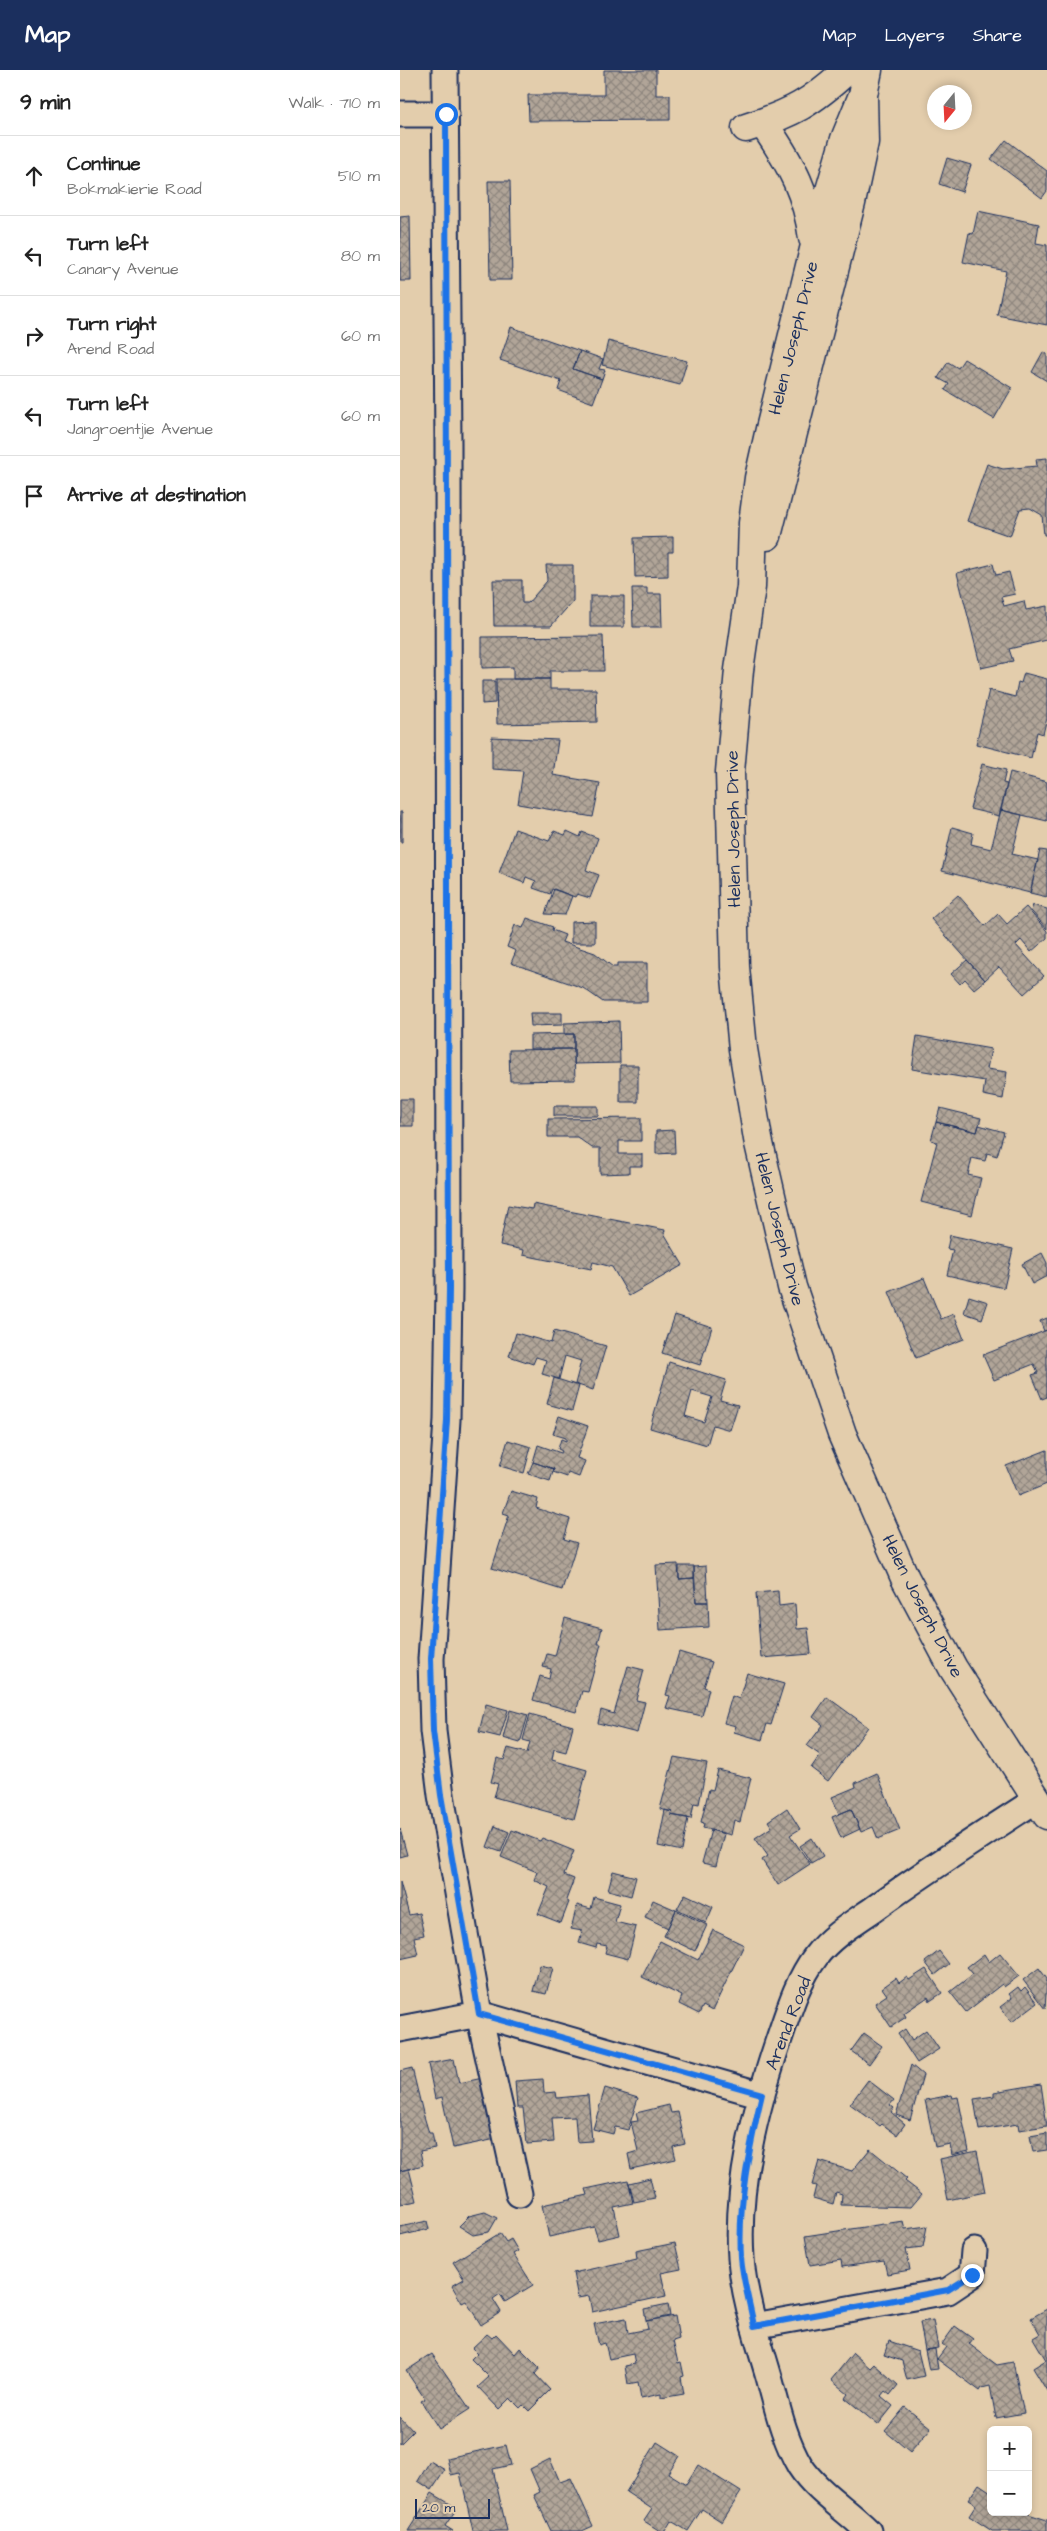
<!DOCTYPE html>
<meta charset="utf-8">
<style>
body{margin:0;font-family:"Architects Daughter",sans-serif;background:#f6f6f6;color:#222}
.controls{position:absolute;right:15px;bottom:15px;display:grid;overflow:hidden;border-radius:8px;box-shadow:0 2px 8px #0003}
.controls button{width:45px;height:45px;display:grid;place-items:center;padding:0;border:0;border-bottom:1px solid #e0e0e0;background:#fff;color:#222;font:25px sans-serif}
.compass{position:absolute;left:527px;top:15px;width:45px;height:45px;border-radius:50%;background:#fff;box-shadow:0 2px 8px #0003;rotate:198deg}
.scale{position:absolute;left:15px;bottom:12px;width:75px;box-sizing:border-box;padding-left:5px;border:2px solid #1b2f5e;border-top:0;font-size:14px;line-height:18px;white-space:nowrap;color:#1b2f5e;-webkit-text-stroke:4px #e3cdac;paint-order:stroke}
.stop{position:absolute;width:15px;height:15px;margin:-11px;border:4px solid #1a73e8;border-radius:50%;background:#fff}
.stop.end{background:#1a73e8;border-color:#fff;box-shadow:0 1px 5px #0008}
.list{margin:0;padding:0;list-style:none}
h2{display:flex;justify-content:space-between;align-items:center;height:65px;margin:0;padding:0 20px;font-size:21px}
h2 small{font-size:16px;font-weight:400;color:#767676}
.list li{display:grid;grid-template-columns:32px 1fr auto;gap:15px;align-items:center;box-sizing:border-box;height:80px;padding:0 20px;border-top:1px solid #e0e0e0}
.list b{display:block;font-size:19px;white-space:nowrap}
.list p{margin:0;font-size:16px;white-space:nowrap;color:#767676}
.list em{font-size:16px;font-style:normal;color:#767676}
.icon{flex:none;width:28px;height:28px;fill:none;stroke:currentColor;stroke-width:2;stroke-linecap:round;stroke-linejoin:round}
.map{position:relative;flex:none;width:647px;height:2461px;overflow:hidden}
header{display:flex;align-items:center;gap:30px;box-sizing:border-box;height:70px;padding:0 25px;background:#1b2f5e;color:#fff}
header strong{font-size:24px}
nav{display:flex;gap:28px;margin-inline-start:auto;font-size:18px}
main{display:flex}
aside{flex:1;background:#fff}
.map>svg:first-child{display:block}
.building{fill:url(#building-cross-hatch);stroke:#1b2f5e;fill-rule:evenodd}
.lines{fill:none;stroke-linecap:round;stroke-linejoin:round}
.street-casing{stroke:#1b2f5e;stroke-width:29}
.secondary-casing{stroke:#1b2f5e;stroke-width:31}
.street{stroke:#e3cdac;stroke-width:25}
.secondary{stroke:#e3cdac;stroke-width:28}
.route{stroke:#1a73e8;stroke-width:6}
.labels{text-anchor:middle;stroke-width:4.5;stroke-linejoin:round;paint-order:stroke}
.street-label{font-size:18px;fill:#1b2f5e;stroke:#e3cdac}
</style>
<header>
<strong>Map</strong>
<nav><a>Map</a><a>Layers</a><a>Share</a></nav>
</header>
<main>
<aside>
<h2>9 min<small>Walk · 710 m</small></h2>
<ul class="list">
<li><svg class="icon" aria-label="ahead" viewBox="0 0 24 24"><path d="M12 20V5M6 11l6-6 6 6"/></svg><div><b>Continue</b><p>Bokmakierie Road</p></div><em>510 m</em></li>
<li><svg class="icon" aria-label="left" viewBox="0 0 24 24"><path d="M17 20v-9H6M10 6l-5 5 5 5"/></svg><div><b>Turn left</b><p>Canary Avenue</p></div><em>80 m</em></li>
<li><svg class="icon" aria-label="right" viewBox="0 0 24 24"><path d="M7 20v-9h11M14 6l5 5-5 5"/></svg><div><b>Turn right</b><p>Arend Road</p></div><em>60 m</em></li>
<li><svg class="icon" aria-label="left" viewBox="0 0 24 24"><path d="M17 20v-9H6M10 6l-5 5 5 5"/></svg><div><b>Turn left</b><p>Jangroentjie Avenue</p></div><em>60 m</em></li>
<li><svg class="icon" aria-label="arrive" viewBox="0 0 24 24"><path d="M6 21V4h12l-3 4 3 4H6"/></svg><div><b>Arrive at destination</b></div></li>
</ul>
</aside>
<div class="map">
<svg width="647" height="2461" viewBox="0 0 647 2461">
<defs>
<pattern id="building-cross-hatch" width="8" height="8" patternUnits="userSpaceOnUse" patternTransform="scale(1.25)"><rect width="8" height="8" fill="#b1a598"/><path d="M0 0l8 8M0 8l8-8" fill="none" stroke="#8f877f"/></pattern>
</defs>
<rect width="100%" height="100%" fill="#e3cdac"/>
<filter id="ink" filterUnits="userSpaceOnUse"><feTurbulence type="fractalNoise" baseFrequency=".02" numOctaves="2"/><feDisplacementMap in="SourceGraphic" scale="10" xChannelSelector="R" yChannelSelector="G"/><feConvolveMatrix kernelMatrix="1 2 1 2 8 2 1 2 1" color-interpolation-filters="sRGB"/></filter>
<g filter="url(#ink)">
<path class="building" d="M204 0H256V25H270V50L129 51 128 25H204Z
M606 70 647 101V121L642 128 591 89Z
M547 88 571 95 562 122 539 114Z
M88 111H110L112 210H90Z
M578 141 639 154 636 173 647 175V255L597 245 606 201 563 192 569 163 573 164Z
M10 146 11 211H0V147Z
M111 257 180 281 173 299 202 309 193 333 158 320 161 311 100 290Z
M208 271 287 291 280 315 202 295Z
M180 281 203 289 199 299 205 300 202 309 173 299Z
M643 282 647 284V311L632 302Z
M564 289 612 318 594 349 545 320 549 314 538 308 548 292 558 298Z
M647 388V465H644L642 445 630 438 620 439 610 466 567 451 587 394 603 399 637 396 636 389Z
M273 467V482H268V506L235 507 234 468Z
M593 494 596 505 609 502 615 524 601 527 604 536 624 531 626 540 647 536V570L609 579 613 591 581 598 557 503Z
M146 495H173V531L151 556H94L93 510H122V533H128L147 511Z
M232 518H247V524H261L262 557H233Z
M190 526H224V557H190Z
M203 566 204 601H150V609H113V597L82 598V567Z
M624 603 647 609V648L643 664 637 662 631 688 576 674 589 620 615 627 618 612 621 613Z
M96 609H150V619H196L197 652 97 654Z
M82 611H95V633L82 634Z
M92 667 158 670 153 705 200 713 193 747 118 734 123 701 92 699Z
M582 694 606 700 603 713 607 714 599 746 570 739Z
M610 702 647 712V751L601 740Z
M601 740 622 745 612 784 638 790 630 823 542 801 552 757 573 763 571 774 591 779Z
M0 742H2V772H0Z
M115 759 149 771 154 761 165 765 167 761 180 767 182 762 198 768 186 800 199 805 190 828 177 824 175 827 152 819 150 824 133 818 136 811 126 807 124 813 99 803Z
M640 780 647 781V827L630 823Z
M154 819 172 826 165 845 145 844Z
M558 825 585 856 598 844 607 854 626 837 647 861V868L631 882 621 870 616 875 644 906 624 924 599 897 585 910 531 849Z
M633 835 647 839V859L631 841Z
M127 848 153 857 152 860 165 865 162 872 195 883 213 897H217V893H247V932H203L183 918 111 893 116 881 107 877 115 855 123 858Z
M195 851V873H171V852Z
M567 890 585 910 574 919 565 909 560 914 551 904Z
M130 943H162V955L131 956Z
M219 951 220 993 174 994V964H164V953Z
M174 964V979H130V965Z
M517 966 591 979 587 999 607 1002 603 1029 583 1025 585 1011 512 999Z
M174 979 175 1010 110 1011 109 980Z
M220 995H238V1032H220Z
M0 1029H13V1056H0Z
M154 1036H198V1046H154Z
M540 1038 581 1048 577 1062 536 1052Z
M241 1048V1071H219V1084H242V1096H229V1103L200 1104V1078H192L177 1067H148V1049Z
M536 1052 577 1062 579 1055 604 1062 597 1086 587 1083 585 1091 572 1088 568 1105 581 1108 572 1145 521 1132 537 1072 531 1070Z
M274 1060 275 1083 256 1084V1061Z
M133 1134 265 1160 264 1163 283 1195 229 1226 212 1197 193 1192 191 1199 123 1185 124 1180 100 1175 108 1135 132 1139Z
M550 1165 613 1179 604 1218 547 1205 553 1180 547 1179Z
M642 1183 647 1193V1206L632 1214 622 1194Z
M524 1208 541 1249 554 1244 564 1269 516 1288 489 1222Z
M569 1226 588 1232 582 1249 564 1243Z
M275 1245 312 1257 300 1295 262 1283Z
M647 1248V1260L644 1261 640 1251Z
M647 1260V1327L642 1329 632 1305 638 1303 634 1294 594 1310 583 1285Z
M154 1261 206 1276 193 1320 175 1314 181 1291 165 1286 159 1309 142 1304 146 1290 136 1287 133 1294 109 1286 116 1263 151 1273Z
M269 1292 326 1310 320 1330 338 1335 330 1360 313 1355 307 1375 250 1358ZM292 1321 312 1327 304 1352 285 1346Z
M154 1308 179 1316 172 1341 147 1334Z
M159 1346 188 1356 177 1388 185 1391 179 1407 168 1403 167 1407 153 1402 154 1399 133 1392 138 1375 161 1383 162 1381 158 1379 161 1369 166 1371V1368L153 1364Z
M108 1370 131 1377 124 1403 100 1396Z
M647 1380V1414L618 1426 606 1396Z
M133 1392 154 1399 150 1411 128 1404Z
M111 1421 138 1429 136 1438 170 1449 164 1469 177 1473 162 1520 92 1498 109 1445 103 1443Z
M278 1494 279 1509 294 1508 296 1532H308L309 1557 260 1560 256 1495Z
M279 1496H294V1508L279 1509Z
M306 1496 308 1532H296L294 1497Z
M378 1521 379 1536 395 1534 397 1559 408 1558 411 1584 361 1588 356 1523Z
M165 1548 202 1558 198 1574H201L188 1622 182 1621 176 1642 133 1630 140 1606 149 1609 151 1599 143 1597 147 1584 155 1586Z
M279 1582 312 1592 304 1617 309 1619 302 1646 266 1638 270 1626 266 1625Z
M228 1596 244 1600 236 1630 245 1632 237 1663 198 1653 201 1640 214 1644Z
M347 1603 384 1614 371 1655 367 1654 362 1670 334 1662 336 1656 324 1653 332 1626 339 1629Z
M427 1627 468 1657 428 1711 411 1698 420 1685 407 1676 423 1655 413 1647Z
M86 1634 108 1640 100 1667 79 1662Z
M110 1640 128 1645 120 1673 103 1668Z
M130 1644 173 1656 166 1682 154 1679 152 1690 187 1700 174 1749 94 1727 98 1714 91 1712 97 1688 104 1690 108 1678 127 1683 130 1672 123 1670Z
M274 1687 307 1693 299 1734 294 1733 291 1749 271 1745 272 1742 260 1739Z
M318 1700 351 1708 340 1752 334 1750 331 1765 303 1758 304 1753 301 1752 309 1719 313 1720Z
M477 1703 500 1760 478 1769 473 1757 461 1762 451 1739 439 1744 432 1727 456 1717 455 1713Z
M387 1738 400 1759 390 1765 410 1794 378 1815 362 1790 368 1786 355 1768 372 1757 368 1751Z
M451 1739 460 1759 441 1768 432 1747Z
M265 1740 272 1742 271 1745 288 1748 282 1781 258 1776Z
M95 1756 109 1762 101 1782 87 1777Z
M0 1759 7 1785 0 1787Z
M112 1760 140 1771 142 1768 174 1781 164 1805 174 1809 166 1830 169 1832 161 1853 138 1844 149 1817 134 1810 137 1802 101 1787Z
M311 1760 324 1764 316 1796 302 1793Z
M412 1768 423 1786 411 1793 400 1776Z
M213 1801 236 1807 231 1826 208 1820Z
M0 1812 9 1845 19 1843 24 1865 14 1867 18 1885 0 1889Z
M285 1824 313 1837 306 1853 277 1839Z
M194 1827 220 1834 215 1852 236 1857 228 1889 205 1883 207 1876 197 1874 196 1878 179 1873 182 1861 171 1859 177 1835 191 1839Z
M253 1830 276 1840 268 1858 245 1847Z
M276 1840 307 1855 295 1881 264 1866Z
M313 1860 344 1875 312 1941 303 1936 299 1944 279 1934 282 1926 242 1907 260 1871 298 1890Z
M539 1881 549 1894 535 1905 525 1892Z
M600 1883 619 1906 604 1917 602 1914 566 1942 550 1922 573 1904 567 1897 584 1884 589 1892Z
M140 1895 153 1898 146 1924 133 1921Z
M639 1898 647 1909 645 1939 623 1910Z
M526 1899 542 1923 530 1931 528 1927 504 1943 506 1947 491 1957 475 1933 487 1925 482 1918 496 1908 499 1913 507 1907 509 1910Z
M618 1917 621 1921 625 1917 637 1933 612 1952 600 1937 612 1928 609 1924Z
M505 1959 512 1970 526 1960 539 1979 517 1993 498 1964Z
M464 1963 482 1976 469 1994 451 1981Z
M54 1989 59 2013 83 2008 96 2069 53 2078 42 2027 35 2029 28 1994Z
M511 1995 523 2005 510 2050 496 2045Z
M12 1998 23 2043 29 2063H32L35 2078 20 2081 23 2095 0 2101V2001Z
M143 2009 144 2023 156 2022 157 2028 188 2025 192 2071 177 2072 175 2047 152 2048 154 2072 127 2074 123 2038H117L115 2011Z
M468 2010 494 2030 490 2035 494 2038 491 2042 505 2054 497 2065 482 2054 480 2056 450 2034Z
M641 2014 647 2056 619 2060 618 2054 579 2060 574 2029 594 2026V2022Z
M205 2018 238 2028 228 2060 215 2057 213 2064 193 2059Z
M552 2025 553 2028 558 2027 569 2081 552 2085 550 2074 535 2077 525 2030Z
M269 2035 271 2043 278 2042 285 2074 273 2077 276 2089 231 2099 228 2084 238 2081 231 2052 238 2051 236 2043Z
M647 2063V2080L633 2082 630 2066Z
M470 2079 507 2109 505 2111 522 2124 511 2137 441 2135 442 2124 436 2122 433 2134 413 2128 416 2116 412 2115 419 2091 452 2101Z
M577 2081 585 2122 548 2130 540 2089Z
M9 2099 17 2131 1 2134 0 2101Z
M250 2108 255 2128 234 2132 229 2113Z
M228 2110 233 2133 214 2137 220 2165 198 2170 194 2157 149 2167 142 2135 188 2125 186 2119Z
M85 2142 97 2148 89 2162 73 2165 59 2156 69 2146Z
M27 2151 29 2159 0 2166V2157Z
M503 2151 505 2159 527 2156 523 2177 506 2179 510 2200 487 2204 484 2191 442 2197 441 2190 410 2195 405 2166Z
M100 2163 106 2172 111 2169 118 2181 113 2184 133 2215 105 2232 100 2224 93 2229 101 2242 81 2255 66 2231 62 2233 52 2216 64 2209 53 2192Z
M275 2173 281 2199 261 2203 266 2226 192 2242 189 2226 178 2228 173 2203 237 2189 236 2181Z
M268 2234 270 2246 246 2251 244 2239Z
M647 2239V2321L633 2298 646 2290 633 2268 640 2264 631 2248Z
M275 2246 279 2269 273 2271 278 2293 281 2292 284 2306 281 2307 284 2324 261 2328V2324L241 2328 238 2312 228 2314 225 2296 235 2294 233 2284 209 2289 205 2273 199 2275 194 2254 226 2248 228 2263 248 2259 246 2251Z
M533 2250 538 2278 525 2280 520 2252Z
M555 2256 573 2269 569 2274 597 2295 613 2292 624 2343 596 2348 590 2316 582 2318 580 2321 537 2289 546 2277 542 2274Z
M87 2264 92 2268 96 2264 115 2284 120 2278 140 2298 135 2304 150 2320 129 2341 123 2335 120 2338 110 2328 99 2339 78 2317 89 2307 71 2289 77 2283 72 2278Z
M489 2271 518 2281 524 2306 507 2310 502 2291 484 2285Z
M535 2279 538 2299 529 2300 525 2280Z
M453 2283 470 2298 474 2294 498 2315 490 2325 485 2321 481 2326 493 2336 478 2355 445 2328 448 2324 431 2310Z
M32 2284 70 2339 39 2359 21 2331 25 2329 6 2301Z
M505 2337 531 2358 510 2382 485 2361Z
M0 2347 13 2361 0 2374Z
M257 2372 279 2386 268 2403 286 2414 298 2395 341 2422 322 2452 302 2439 288 2461 271 2451 265 2461H260L244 2451 252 2439 226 2422Z
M106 2375 111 2395 93 2399 107 2461H73L60 2403 51 2405 47 2388Z
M150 2389 160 2412 171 2408 193 2456 182 2461H151L134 2425 140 2422 130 2399Z
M30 2391 45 2400 32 2420 18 2411Z
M579 2414 591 2422V2442H622L647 2450V2461H592L569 2446 576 2435 568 2430Z
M32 2423 57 2438 45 2456 53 2461H8Z"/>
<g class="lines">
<defs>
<path id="street" d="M45 0 48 373 49 1219 47 1350 31 1589 33 1661 41 1725 79 1944 119 2124
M0 44H46
M0 1959 79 1944 362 2025
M354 2256 548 2221 572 2205 574 2181
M468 2461C446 2439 417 2422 400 2396 384 2369 377 2336 369 2307 358 2269 344 2228 341 2188 336 2115 355 2041 378 1972 388 1943 397 1911 416 1886 431 1866 455 1852 475 1838 527 1800 582 1765 636 1730"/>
<path id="secondary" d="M463 25 445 69 421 151 370 359 359 408 353 453 351 517 339 600 330 702 335 897 343 979 358 1069 392 1217 442 1364 505 1508 553 1598 647 1745
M346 58C393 43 411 33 447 0
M367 59C392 96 407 124 413 168
M367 466 451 133 464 72 463 25 468 0"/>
</defs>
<use href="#street" class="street-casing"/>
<use href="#secondary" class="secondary-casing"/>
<use href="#street" class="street"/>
<use href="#secondary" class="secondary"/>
</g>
</g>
<g class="lines" filter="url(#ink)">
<path class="route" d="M46 44 49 1219 47 1350 31 1589 33 1661 41 1725 79 1944 362 2024C349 2079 338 2132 341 2188 343 2211 350 2234 354 2256L548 2220 572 2205"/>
</g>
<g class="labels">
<g class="street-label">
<text transform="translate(393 268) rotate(-76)" y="6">Helen Joseph Drive</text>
<text transform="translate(333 759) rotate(-91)" y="6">Helen Joseph Drive</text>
<text transform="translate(380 1159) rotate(76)" y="6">Helen Joseph Drive</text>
<text transform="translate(523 1536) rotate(63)" y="6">Helen Joseph Drive</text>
<text transform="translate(388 1953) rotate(-69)" y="6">Arend Road</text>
</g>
</g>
</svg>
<div class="controls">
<button>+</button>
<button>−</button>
</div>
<svg class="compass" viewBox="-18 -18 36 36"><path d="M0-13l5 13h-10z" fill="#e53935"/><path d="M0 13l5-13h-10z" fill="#767676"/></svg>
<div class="scale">20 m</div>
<div class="stop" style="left:46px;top:44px"></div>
<div class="stop end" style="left:572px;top:2205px"></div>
</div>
</main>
